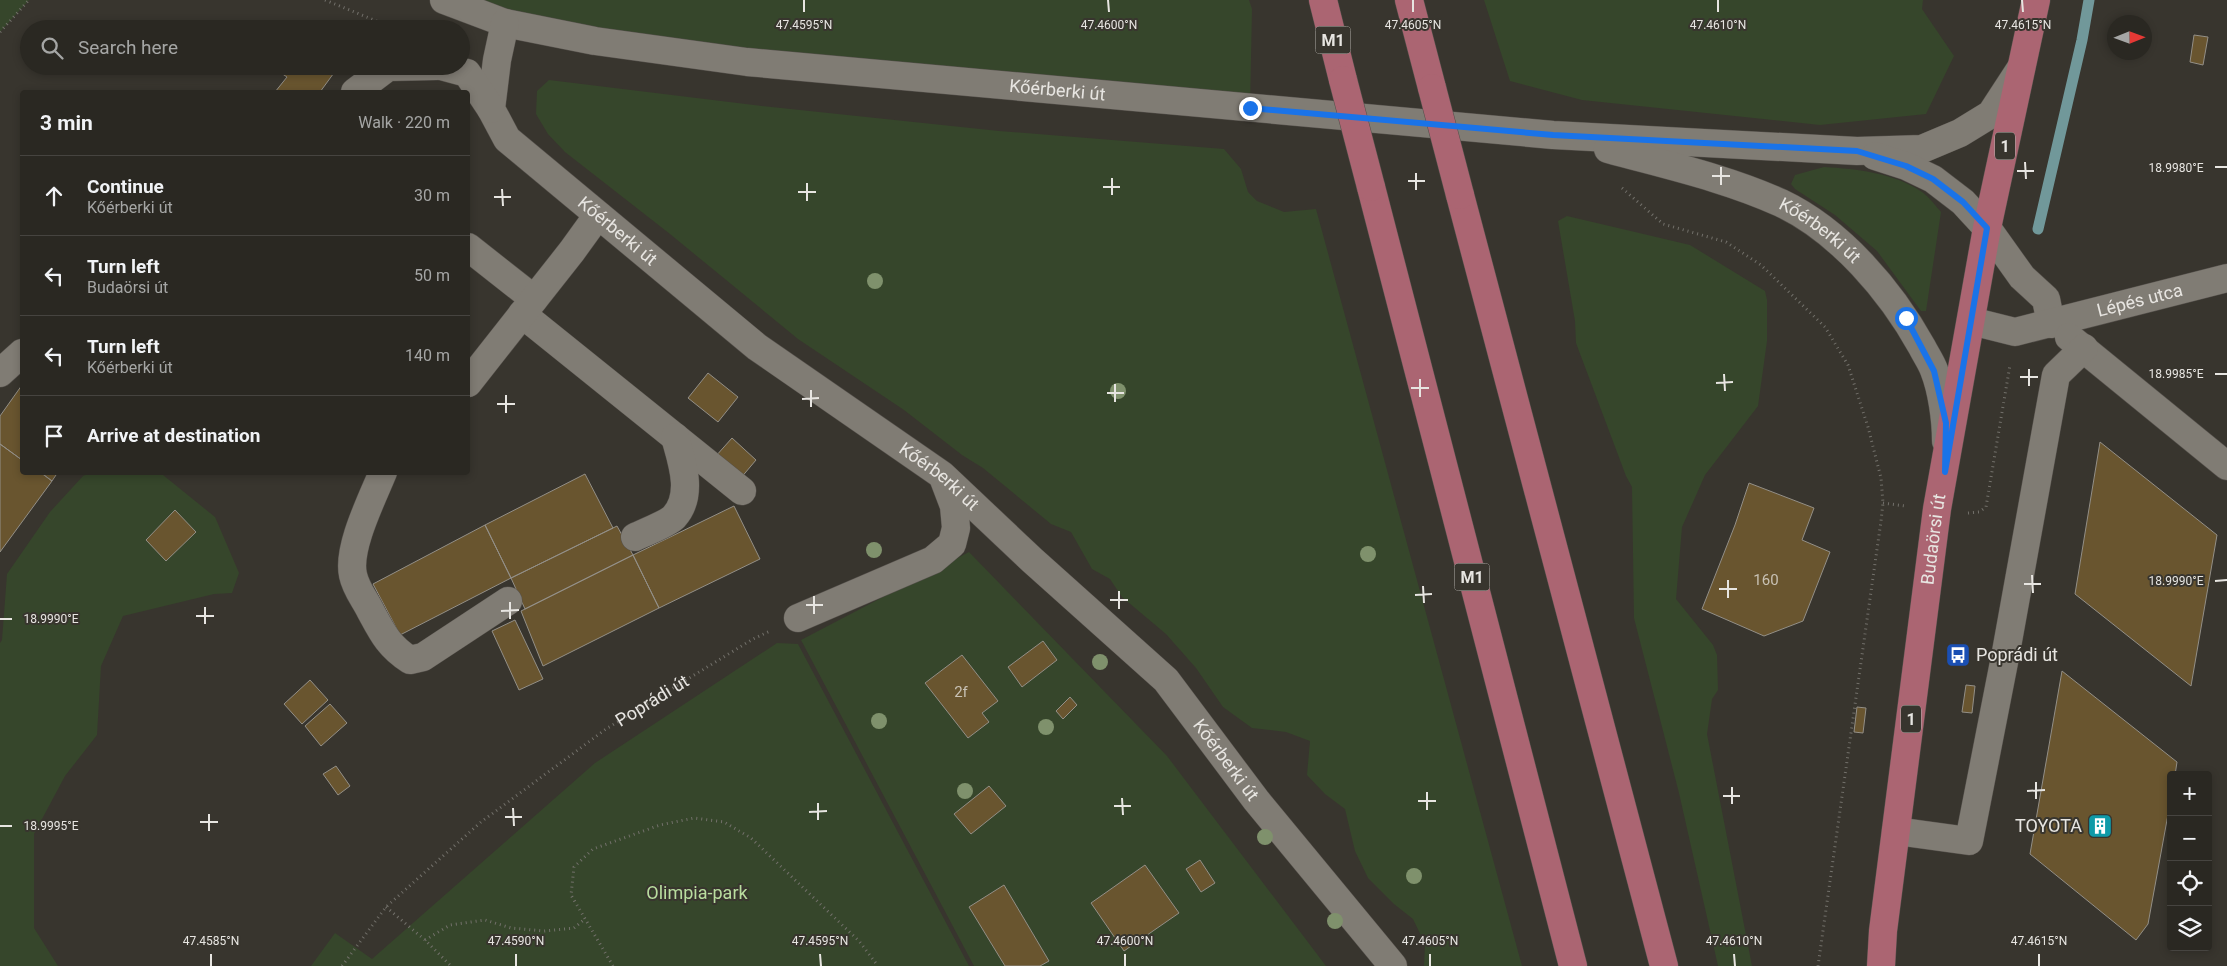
<!DOCTYPE html>
<meta charset="utf-8">
<style>
body{margin:0;font-family:Roboto,sans-serif;background:#32302a;color:#f1f3f6}
.controls{position:absolute;right:15px;bottom:15px;display:grid;overflow:hidden;border-radius:5px;box-shadow:0 2px 8px #0003}
.controls button{width:45px;height:45px;display:grid;place-items:center;padding:0;border:0;border-bottom:1px solid #464440;background:#2a2822;color:#f1f3f6;font:25px sans-serif}
.compass{position:absolute;left:2107px;top:15px;width:45px;height:45px;border-radius:50%;background:#2a2822;box-shadow:0 2px 8px #0003;rotate:89deg}
.stop{position:absolute;width:15px;height:15px;margin:-11px;border:4px solid #1a73e8;border-radius:50%;background:#fff}
.stop.end{background:#1a73e8;border-color:#fff;box-shadow:0 1px 5px #0008}
.list{margin:0;padding:0;list-style:none}
h2{display:flex;justify-content:space-between;align-items:center;height:65px;margin:0;padding:0 20px;font-size:21px}
h2 small{font-size:16px;font-weight:400;color:#a5a6a5}
.list li{display:grid;grid-template-columns:32px 1fr auto;gap:15px;align-items:center;box-sizing:border-box;height:80px;padding:0 20px;border-top:1px solid #464440}
.list b{display:block;font-size:19px;white-space:nowrap}
.list p{margin:0;font-size:16px;white-space:nowrap;color:#a5a6a5}
.list em{font-size:16px;font-style:normal;color:#a5a6a5}
.icon{flex:none;width:28px;height:28px;fill:none;stroke:currentColor;stroke-width:2;stroke-linecap:round;stroke-linejoin:round}
.map{position:relative;flex:none;width:2227px;height:966px;overflow:hidden}
.search{position:absolute;background:#2a2822;box-shadow:0 2px 8px #0003;left:20px;top:20px;width:450px;height:55px;display:flex;align-items:center;gap:12px;box-sizing:border-box;padding:0 18px;border-radius:28px;color:#a5a6a5;font-size:19px}
.panel{position:absolute;background:#2a2822;box-shadow:0 2px 8px #0003;left:20px;top:90px;width:450px;height:385px;border-radius:5px}
.map>svg:first-child{display:block}
.green{fill:#36462b}
.lines{fill:none;stroke-linecap:round;stroke-linejoin:round}
.stream{stroke:#71989a;stroke-width:11}
.building{fill:#69552f;stroke:#938f87}
.minor-casing{stroke:#54504b;stroke-width:29}
.major-casing{stroke:#54504b;stroke-width:29}
.path{stroke:#73716b;stroke-width:3;stroke-dasharray:1 4;stroke-linecap:butt}
.minor{stroke:#807c74;stroke-width:28}
.major{stroke:#ab6572;stroke-width:28}
.major-bridge-casing{stroke:#54504b;stroke-width:29;stroke-linecap:butt}
.major-bridge{stroke:#ab6572;stroke-width:28}
.tree{fill:#7f916c}
.route{stroke:#1a73e8;stroke-width:6}
.ticks{fill:none;stroke:#e7e5e1;stroke-width:2}
.labels{text-anchor:middle;stroke-width:4;stroke-linejoin:round;paint-order:stroke}
.number-label{font-size:15px;fill:#c8c1b4}
.shield{fill:#38352e;stroke:#b2b0ab;stroke-width:1}
.shield-label{font-size:16px;font-weight:bold;fill:#e7e5e1}
.street-label{font-size:18px;fill:#e7e5e1;stroke:#38352e}
.poi-label{font-size:18px;fill:#e7e5e1;stroke:#38352e;text-anchor:start}
.park-label{font-size:18px;fill:#b9dd9f;stroke:#38352e}
.ticks-label{font-size:12px;text-anchor:middle;fill:#e7e5e1;stroke:#38352e;stroke-width:4;stroke-linejoin:round;paint-order:stroke}
</style>
<div class="map">
<svg width="2227" height="966" viewBox="0 0 2227 966">
<rect width="100%" height="100%" fill="#38352e"/>
<path class="green" d="M0 0H29L0 32Z
M444 0H1249L1252 9 1250 108 747 62Z
M1484 0H1923L1922 9 1954 56 1926 114 1820 125 1582 100 1510 81Z
M549 80 762 106 999 131 1224 149 1241 169 1248 192 1257 201 1284 212 1316 209 1522 966H1424L1425 944 1413 919 1394 904 1368 878 1355 851 1345 809 1325 794 1307 775 1310 741 1286 732 1252 728 1223 707 1196 668 1166 634 1122 597 1110 579 1092 569 1071 532 1051 524 983 468 962 455 904 410 798 339 670 234 565 152 548 134 536 114 537 91Z
M1824 167C1857 169 1894 173 1922 192 1929 197 1935 205 1941 212L1926 311H1921L1877 251 1835 215 1795 189 1791 184 1795 175Z
M1567 216 1690 245 1765 291 1767 300V341L1758 406 1705 475 1682 527 1676 599 1713 645 1717 655 1718 690 1712 699 1707 734 1752 966H1718L1679 793 1634 618 1632 487 1626 476 1576 343 1575 321 1558 221Z
M92 472 156 473 163 475 215 517 239 573 232 593 214 594 123 616 101 666 97 735 65 776 34 834V928L58 966H0V643L2 640 7 574 50 512 83 476Z
M969 552 1167 756 1326 966H974L801 640Z
M777 643 798 644 969 966H311L335 933 372 959 595 763Z"/>
<g class="lines">
<path class="stream" d="M2038 229 2082 40 2089 0"/>
</g>
<path class="building" d="M2194 35 2208 37 2203 65 2190 62Z
M278 66H339L320 92H275L287 77 275 69Z
M708 373 738 397 718 422 688 398Z
M22 385V460L0 444V416Z
M732 438 756 460 740 479 715 457Z
M2100 442 2217 535 2191 686 2075 594Z
M0 444 22 460V472H40L52 481 0 552Z
M40 472H58L52 481Z
M585 474 613 528 511 578 485 525Z
M1749 483 1814 508 1802 540 1830 552 1803 621 1764 636 1702 609 1735 525Z
M734 506 760 559 659 608 633 555Z
M175 510 196 532 166 561 146 540Z
M485 525 511 578 400 635 373 584Z
M617 526 633 555 525 609 511 578Z
M633 555 659 608 543 666 521 611Z
M515 620 543 679 519 690 492 631Z
M1043 641 1057 660 1022 687 1008 667Z
M962 655 998 701 982 713 989 722 968 738 925 683Z
M2062 671 2177 762 2175 775H2171V798L2148 924 2136 940 2030 854Z
M310 680 328 700 302 724 284 704Z
M1966 685 1975 686 1972 713 1962 712Z
M1070 697 1077 705 1063 719 1056 711Z
M330 704 347 723 321 746 305 726Z
M1857 707 1866 708 1863 733 1854 732Z
M336 766 350 786 338 795 323 774Z
M989 786 1006 806 971 834 954 814Z
M1200 860 1215 883 1201 892 1186 869Z
M1145 865 1179 913 1124 951 1091 903Z
M1004 885 1049 961 1040 966H1005L969 907Z"/>
<g class="lines">
<defs>
<g id="minor">
<path id="s2" d="M444 0 505 23 595 41 747 62 1553 135 1857 151 1922 149 1960 133 1991 114 2021 68"/>
<path id="s3" d="M505 23 497 60 491 109 507 139 757 347 942 475 1032 560 1166 680 1256 800 1393 966"/>
<path d="M441 66 467 73 491 109"/>
<path d="M355 92 388 67 436 66"/>
<path id="s4" d="M1608 149C1666 165 1726 178 1781 203 1840 231 1891 291 1922 347 1926 355 1931 362 1934 370 1942 390 1946 420 1946 441"/>
<path d="M1875 156 1906 166 1933 179 1963 202 1987 228 2022 277 2046 299 2051 324"/>
<path d="M468 247 534 299"/>
<path d="M522 314 742 491"/>
<path id="s5" d="M1971 321 2015 332 2227 278"/>
<path d="M2069 337 2227 466"/>
<path d="M0 373 22 353"/>
<path d="M468 383 572 251 598 215"/>
<path d="M383 472C372 499 347 548 353 575 356 589 364 598 370 610 382 632 388 646 410 660L423 657 508 601"/>
<path d="M635 537C645 532 667 524 674 517 694 495 682 462 675 437"/>
<path d="M798 618 933 560 952 544 956 528 954 506 943 477"/>
<path d="M1896 831 1969 841 2006 652 2056 375 2084 348"/>
</g>
<g id="major">
<path d="M1323 0 1343 80"/>
<path d="M1409 0 1432 88"/>
<path d="M1371 187 1573 966"/>
<path d="M1460 195 1664 966"/>
<path id="s6" d="M1881 966 1883 931 1937 509 1987 228 2036 0"/>
</g>
</defs>
<use href="#minor" class="minor-casing"/>
<use href="#major" class="major-casing"/>
<g class="path">
<path d="M325 0 396 29"/>
<path d="M0 32 29 0"/>
<path d="M1622 188 1663 224 1726 242 1761 265 1825 327 1848 365 1868 427 1881 478 1883 503 1881 521 1818 966"/>
<path d="M1883 503 1905 506"/>
<path d="M1968 513 1979 512 1986 507 2010 365"/>
<path d="M386 907 425 940 451 966"/>
<path d="M425 940 450 925 485 920 511 928 544 931 574 928 585 919"/>
<path id="s1" d="M342 966 386 907 481 822 606 729 753 639 770 631"/>
<path d="M613 966 571 895 574 867 593 849 660 825 694 818 724 822 751 838 859 941 878 966"/>
</g>
<use href="#minor" class="minor"/>
<use href="#major" class="major"/>
<defs>
<path id="major-bridge" d="M1343 80 1371 187
M1432 88 1460 195"/>
</defs>
<use href="#major-bridge" class="major-bridge-casing"/>
<use href="#major-bridge" class="major-bridge"/>
</g>
<g class="tree">
<circle cx="875" cy="281" r="8"/>
<circle cx="1118" cy="391" r="8"/>
<circle cx="874" cy="550" r="8"/>
<circle cx="1368" cy="554" r="8"/>
<circle cx="1100" cy="662" r="8"/>
<circle cx="879" cy="721" r="8"/>
<circle cx="1046" cy="727" r="8"/>
<circle cx="965" cy="791" r="8"/>
<circle cx="1265" cy="837" r="8"/>
<circle cx="1414" cy="876" r="8"/>
<circle cx="1335" cy="921" r="8"/>
</g>
<g class="lines">
<path class="route" d="M1250 108 1553 135 1857 151 1906 166 1933 179 1963 202 1987 228 1945 472 1946 423 1934 371 1906 318"/>
</g>
<path class="ticks" d="M804 0V12M1108 0 1109 12M1413 0V12M1718 0V12M2022 0 2023 12M2025 162 2026 179M1721 167V185M2215 167H2227M2017 171H2034M1416 173V190M1712 176H1730M1112 178V195M1408 181H1425M807 183V201M1103 187H1120M502 189 503 206M798 192H816M494 197H511M2029 369V386M1724 374 1725 391M2215 374H2227M2020 377H2038M1420 379V397M1716 383 1733 382M1115 384V402M1411 388H1429M811 390V407M1107 393H1124M506 395V413M802 399 819 398M497 404H515M2032 575 2033 593M1728 580V598M2215 581 2227 580M2024 584H2041M1423 586 1424 603M1719 589H1737M1119 591V609M1415 595 1432 594M814 596V614M1110 600H1128M510 602V619M806 605H823M205 607V624M501 611 519 610M196 616H214M0 619H12M2036 782V799M1732 787V804M2027 791 2045 790M1427 792V810M1723 796H1740M1122 798 1123 815M1418 801H1436M818 803V820M1114 806H1131M513 808 514 826M809 812 827 811M209 814V831M505 817H522M200 822H218M0 826H12M211 954V966M516 954V966M820 954 821 966M1125 954V966M1430 954V966M1734 954 1735 966M2039 954V966"/>
<defs>
<symbol id="bus-square" viewBox="-11 -11 22 22"><rect x="-9" y="-9" width="18" height="18" rx="4" fill="#1a4fb4" stroke="#38352e"/><path d="M-5-6H5V4H4V6H2V4H-2V6H-4V4H-5ZM-3.5-4V0h7V-4ZM-3.5 1.2v1.5H-2V1.2ZM2 1.2v1.5H3.5V1.2Z" fill="#fff"/></symbol>
<symbol id="building-square" viewBox="-11 -11 22 22"><rect x="-9" y="-9" width="18" height="18" rx="4" fill="#0f9aa8" stroke="#38352e"/><path d="M-4-6H4V6H1V3H-1V6H-4ZM-2.5-4.3h1.7v1.8h-1.7ZM.8-4.3h1.7v1.8H.8ZM-2.5-1h1.7V.8h-1.7ZM.8-1h1.7V.8H.8Z" fill="#fff"/></symbol>
</defs>
<g fill-rule="evenodd">
<use href="#bus-square" x="1944" y="641" width="28" height="28"/>
<use href="#building-square" x="2086" y="812" width="28" height="28"/>
</g>
<g class="labels">
<g class="number-label">
<text x="1766" y="585">160</text>
<text x="961" y="697">2f</text>
</g>
<g class="shield">
<rect x="1315.5" y="26.5" width="35" height="27" rx="4"/>
<rect x="1995" y="132.5" width="20" height="27" rx="4"/>
<rect x="1454.5" y="563.5" width="35" height="27" rx="4"/>
<rect x="1901" y="705.5" width="20" height="27" rx="4"/>
</g>
<g class="shield-label">
<text x="1333" y="46">M1</text>
<text x="2005" y="152">1</text>
<text x="1472" y="583">M1</text>
<text x="1911" y="725">1</text>
</g>
<g class="street-label">
<text dy="6" stroke="none"><textPath href="#s2" startOffset="622">Kőérberki út</textPath></text>
<text dy="6" stroke="none"><textPath href="#s3" startOffset="265">Kőérberki út</textPath></text>
<text dy="6" stroke="none"><textPath href="#s4" startOffset="229">Kőérberki út</textPath></text>
<text dy="6" stroke="none"><textPath href="#s5" startOffset="174">Lépés utca</textPath></text>
<text dy="6" stroke="none"><textPath href="#s3" startOffset="670">Kőérberki út</textPath></text>
<text dy="6" stroke="none"><textPath href="#s6" startOffset="430">Budaörsi út</textPath></text>
<text dy="6" stroke="none"><textPath href="#s1" startOffset="411">Poprádi út</textPath></text>
<text dy="6" stroke="none"><textPath href="#s3" startOffset="1075">Kőérberki út</textPath></text>
</g>
<g class="poi-label">
<text x="1976" y="661">Poprádi út</text>
<text x="2082" y="832" text-anchor="end">TOYOTA</text>
</g>
<g class="park-label">
<text x="697" y="899">Olimpia-park</text>
</g>
</g>
<g class="ticks-label">
<text x="804" y="29">47.4595°N</text>
<text x="1109" y="29">47.4600°N</text>
<text x="1413" y="29">47.4605°N</text>
<text x="1718" y="29">47.4610°N</text>
<text x="2023" y="29">47.4615°N</text>
<text x="2176" y="172">18.9980°E</text>
<text x="2176" y="378">18.9985°E</text>
<text x="2176" y="585">18.9990°E</text>
<text x="51" y="623">18.9990°E</text>
<text x="51" y="830">18.9995°E</text>
<text x="211" y="945">47.4585°N</text>
<text x="516" y="945">47.4590°N</text>
<text x="820" y="945">47.4595°N</text>
<text x="1125" y="945">47.4600°N</text>
<text x="1430" y="945">47.4605°N</text>
<text x="1734" y="945">47.4610°N</text>
<text x="2039" y="945">47.4615°N</text>
</g>
</svg>
<div class="controls">
<button>+</button>
<button>−</button>
<button><svg class="icon" aria-label="locate" viewBox="0 0 24 24"><circle cx="12" cy="12" r="6"/><path d="M12 2v4M12 18v4M2 12h4M18 12h4"/></svg></button>
<button><svg class="icon" aria-label="layers" viewBox="0 0 24 24"><path d="M12 4l9 5-9 5-9-5zM3 14l9 5 9-5"/></svg></button>
</div>
<svg class="compass" viewBox="-18 -18 36 36"><path d="M0-13l5 13h-10z" fill="#e53935"/><path d="M0 13l5-13h-10z" fill="#a5a6a5"/></svg>
<div class="stop" style="left:1906px;top:318px"></div>
<div class="stop end" style="left:1250px;top:108px"></div>
<div class="search"><svg class="icon" aria-label="search" viewBox="0 0 24 24"><circle cx="10" cy="10" r="6"/><path d="M15 15l6 6"/></svg>Search here</div>
<section class="panel">
<h2>3 min<small>Walk · 220 m</small></h2>
<ul class="list">
<li><svg class="icon" aria-label="ahead" viewBox="0 0 24 24"><path d="M12 20V5M6 11l6-6 6 6"/></svg><div><b>Continue</b><p>Kőérberki út</p></div><em>30 m</em></li>
<li><svg class="icon" aria-label="left" viewBox="0 0 24 24"><path d="M17 20v-9H6M10 6l-5 5 5 5"/></svg><div><b>Turn left</b><p>Budaörsi út</p></div><em>50 m</em></li>
<li><svg class="icon" aria-label="left" viewBox="0 0 24 24"><path d="M17 20v-9H6M10 6l-5 5 5 5"/></svg><div><b>Turn left</b><p>Kőérberki út</p></div><em>140 m</em></li>
<li><svg class="icon" aria-label="arrive" viewBox="0 0 24 24"><path d="M6 21V4h12l-3 4 3 4H6"/></svg><div><b>Arrive at destination</b></div></li>
</ul>
</section>
</div>
